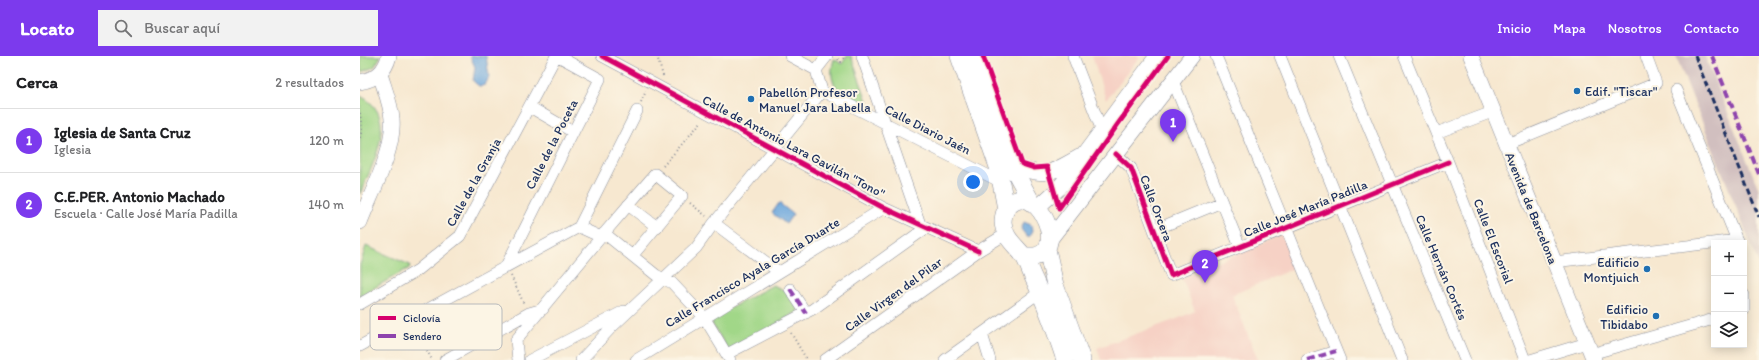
<!DOCTYPE html>
<html lang="es">
<meta charset="utf-8">
<style>
body{margin:0;font-family:Itim,sans-serif;background:#f2f2f2;color:#202124}
.controls{position:absolute;right:12px;bottom:12px;display:grid;overflow:hidden;border-radius:0px;box-shadow:0 2px 10px #0003}
.controls button{width:36px;height:36px;display:grid;place-items:center;padding:0;border:0;border-bottom:1px solid #e0e0e0;background:#fff;color:#202124;font:20px sans-serif}
.you{position:absolute;left:613px;top:126px;width:14px;height:14px;margin:-10px;border:3px solid #fff;border-radius:50%;background:#1a73e8;box-shadow:0 0 0 6px #1a73e833}
.badge{display:grid;place-items:center;width:26px;height:26px;border-radius:50%;background:#7c3aed;color:#fff;font-size:13px;font-weight:700}
.pin{position:absolute;translate:-50% -33px;filter:drop-shadow(0 1px 2px #0008)}
.pin::after{content:'';position:absolute;top:21px;width:14px;height:12px;background:inherit;clip-path:polygon(0 0,100% 0,50% 100%)}
.list{margin:0;padding:0;list-style:none}
h2{display:flex;justify-content:space-between;align-items:center;height:52px;margin:0;padding:0 16px;font-size:17px}
h2 small{font-size:13px;font-weight:400;color:#757577}
.list li{display:grid;grid-template-columns:26px 1fr auto;gap:12px;align-items:center;box-sizing:border-box;height:64px;padding:0 16px;border-top:1px solid #e0e0e0}
.list b{display:block;font-size:15px;white-space:nowrap}
.list p{margin:0;font-size:13px;white-space:nowrap;color:#757577}
.list em{font-size:13px;font-style:normal;color:#757577}
.icon{flex:none;width:22px;height:22px;fill:none;stroke:currentColor;stroke-width:2;stroke-linecap:round;stroke-linejoin:round}
.map{position:relative;flex:none;width:1399px;height:304px;overflow:hidden}
header{display:flex;align-items:center;gap:24px;box-sizing:border-box;height:56px;padding:0 20px;background:#7c3aed;color:#fff}
header strong{font-size:19px}
nav{display:flex;gap:22px;margin-inline-start:auto;font-size:14px}
.search{width:280px;height:36px;background:#f2f2f2;display:flex;align-items:center;gap:10px;box-sizing:border-box;padding:0 14px;border-radius:0px;color:#757577;font-size:15px}
main{display:flex}
aside{flex:1;background:#fff}
.map>svg:first-child{display:block}
.built{fill:#f6d1c5}
.industrial{fill:#d1bfbf}
.green{fill:#a1d788;stroke:#5e8373}
.water{fill:#6da7dd;stroke:#446b9e}
.lines{fill:none;stroke-linecap:round;stroke-linejoin:round}
.street-casing{stroke:#898c97;stroke-width:12}
.secondary-casing{stroke:#898c97;stroke-width:16}
.primary-casing{stroke:#898c97;stroke-width:18}
.path{stroke:#898c97;stroke-width:2;stroke-dasharray:1 3;stroke-linecap:butt}
.street{stroke:#fff;stroke-width:11}
.secondary{stroke:#fff;stroke-width:15}
.primary{stroke:#fff;stroke-width:17}
.rail{stroke:#1b2f5e;stroke-width:3;stroke-dasharray:6 3;stroke-linecap:butt}
.quiet{stroke:#8e44ad;stroke-width:4;stroke-dasharray:8 4;stroke-linecap:butt}
.cycleway-casing{stroke:#fcf5e5;stroke-width:8}
.cycleway{stroke:#d6006c;stroke-width:5}
.poi-dot{fill:#1f6fb2;stroke:#fcf5e5;stroke-width:1.5}
.labels{text-anchor:middle;stroke-width:4;stroke-linejoin:round;paint-order:stroke}
.poi-label{font-size:13px;fill:#1b2f5e;stroke:#fcf5e5;text-anchor:start}
.street-label{font-size:13px;fill:#1b2f5e;stroke:#fcf5e5}
.key{fill:#fcf5e5;stroke:#b8babc;stroke-width:1}
.key-label{font-size:11px;fill:#1b2f5e}
</style>
<header>
<strong>Locato</strong>
<div class="search"><svg class="icon" aria-label="search" viewBox="0 0 24 24"><circle cx="10" cy="10" r="6"/><path d="M15 15l6 6"/></svg>Buscar aquí</div>
<nav><a>Inicio</a><a>Mapa</a><a>Nosotros</a><a>Contacto</a></nav>
</header>
<main>
<aside>
<h2>Cerca<small>2 resultados</small></h2>
<ul class="list">
<li><span class="badge">1</span><div><b>Iglesia de Santa Cruz</b><p>Iglesia</p></div><em>120 m</em></li>
<li><span class="badge">2</span><div><b>C.E.PER. Antonio Machado</b><p>Escuela · Calle José María Padilla</p></div><em>140 m</em></li>
</ul>
</aside>
<div class="map">
<svg width="1399" height="304" viewBox="0 0 1399 304">
<rect width="100%" height="100%" fill="#fcf5e5"/>
<filter id="ink" filterUnits="userSpaceOnUse"><feTurbulence type="fractalNoise" baseFrequency=".025" numOctaves="2"/><feDisplacementMap in="SourceGraphic" scale="8" xChannelSelector="R" yChannelSelector="G"/><feConvolveMatrix kernelMatrix="1 2 1 2 8 2 1 2 1" color-interpolation-filters="sRGB"/></filter>
<filter id="wash" filterUnits="userSpaceOnUse"><feTurbulence type="fractalNoise" baseFrequency=".012" numOctaves="4" result="noise"/><feDisplacementMap in="SourceGraphic" scale="16" xChannelSelector="R" yChannelSelector="G"/><feGaussianBlur stdDeviation="0.9" result="paint"/><feColorMatrix in="noise" values="0 0 0 0 0 0 0 0 0 0 0 0 0 0 0 0 0 1.4 0 .05"/><feComposite in="paint" operator="in"/></filter>
<g filter="url(#wash)">
<rect width="100%" height="100%" fill="#f7e8d0"/>
<path class="built" d="M732 0H780L746 44Z
M922 178 937 211 872 239 898 304H741L737 292 817 263 835 255 822 222Z"/>
<path class="industrial" d="M1316 0H1345L1399 134V209Z"/>
<path class="green" d="M0 0H21L14 11 1 16Z
M487 0H491L508 48 507 49C484 37 465 34 474 3L482 8Z
M0 40C41 59 12 109 0 138Z
M6 190 50 209 49 212 0 240V209Z
M413 229 428 236 439 255 369 295 352 268 354 261Z"/>
<path class="water" d="M110 0H126L129 21 125 29 119 30 113 25 115 11Z
M419 147 433 158 426 168 412 157Z
M664 166 671 169 672 174 670 180 667 181 661 173Z"/>
</g>
<g filter="url(#ink)">
<g class="lines">
<defs>
<path id="street" d="M242 0 524 152 618 195
M430 0 456 14 462 35
M502 0 560 168
M713 0 742 75
M856 0 980 304
M920 0 1042 304
M979 0 1105 304
M1044 0 1088 106 1165 304
M456 14 467 0
M813 25 880 191
M1316 34 1378 187
M462 35 641 126
M170 51 213 76
M1076 77 1135 55
M1147 88 1296 27 1286 0
M756 98 771 112 811 219 1088 106
M268 149 297 171
M354 167 419 216
M219 171 277 55
M794 174 862 146
M244 177 296 219 312 227 344 261 370 304
M1194 206 1377 184
M146 210 240 23 198 0
M430 233 446 257
M1384 239V254
M0 248 58 214 100 180 196 0
M622 278 630 304
M0 290 219 171 241 181
M367 298 453 253 566 172
M1231 298 1354 263
M85 304 169 257 183 253
M158 304 156 284 241 181 295 118 322 140 273 199
M170 304 264 255
M221 304 252 271 336 192 354 167 462 35
M276 304 524 152
M465 304 618 195 646 178
M585 304 680 236
M947 304 976 295
M1170 304 1227 287"/>
<path id="secondary" d="M1111 0 1234 304
M0 26C16 23 25 16 29 0
M652 110C688 121 687 119 719 101
M678 151 699 132 797 0
M0 166C11 137 35 94 32 63 31 48 24 32 20 18
M691 182 832 0"/>
<path id="primary" d="M599 0 638 111 646 153
M613 0 652 110 671 145
M687 193 695 229 722 304
M663 200C667 200 672 200 675 200 704 194 684 145 663 143 651 142 643 155 643 166 644 181 654 188 663 199 667 205 670 214 673 221 686 248 696 276 705 304"/>
</defs>
<use href="#street" class="street-casing"/>
<use href="#secondary" class="secondary-casing"/>
<use href="#primary" class="primary-casing"/>
<path class="path" d="M297 0 303 20
M478 3 481 6 485 0
M281 46 286 35
M0 57 2 72 0 83
M303 110 342 65
M330 147 346 160
M151 220 164 248
M56 273 72 304
M431 277 447 304"/>
<use href="#street" class="street"/>
<use href="#secondary" class="secondary"/>
<use href="#primary" class="primary"/>
<path class="rail" d="M1335 0 1399 161"/>
<path class="quiet" d="M1352 0 1399 118
M430 233 446 257
M947 304 976 295"/>
<defs>
<path id="cycleway" d="M242 0 524 152 618 195
M623 0 662 108 674 112 687 111 699 152 758 68 808 0
M756 98 771 112 811 219 1088 106"/>
</defs>
<use href="#cycleway" class="cycleway-casing"/>
<use href="#cycleway" class="cycleway"/>
</g>
</g>
<g class="poi-dot">
<circle cx="1217" cy="35" r="4"/>
<circle cx="391" cy="43" r="4"/>
<circle cx="1287" cy="213" r="4"/>
<circle cx="1296" cy="260" r="4"/>
</g>
<g class="labels">
<g class="poi-label">
<text x="1225" y="40">Edif. "Tiscar"</text>
<text x="399" y="41">Pabellón Profesor<tspan x="399" dy="15">Manuel Jara Labella</tspan></text>
<text x="1279" y="211" text-anchor="end">Edificio<tspan x="1279" dy="15">Montjuich</tspan></text>
<text x="1288" y="258" text-anchor="end">Edificio<tspan x="1288" dy="15">Tibidabo</tspan></text>
</g>
<g class="street-label">
<text transform="translate(568 73) rotate(27)" y="5">Calle Diario Jaén</text>
<text transform="translate(191 88) rotate(-63)" y="5">Calle de la Poceta</text>
<text transform="translate(434 90) rotate(28)" y="5">Calle de Antonio Lara Gavilán "Tono"</text>
<text transform="translate(113 126) rotate(-61)" y="5">Calle de la Granja</text>
<text transform="translate(797 152) rotate(69)" y="5">Calle Orcera</text>
<text transform="translate(945 152) rotate(-22)" y="5">Calle José María Padilla</text>
<text transform="translate(1172 152) rotate(68)" y="5">Avenida de Barcelona</text>
<text transform="translate(1134 185) rotate(69)" y="5">Calle El Escorial</text>
<text transform="translate(1082 211) rotate(67)" y="5">Calle Hernán Cortés</text>
<text transform="translate(392 216) rotate(-31)" y="5">Calle Francisco Ayala García Duarte</text>
<text transform="translate(533 238) rotate(-36)" y="5">Calle Virgen del Pilar</text>
</g>
</g>
<rect x="10" y="248" width="132" height="46" rx="6" class="key"/>
<rect x="18" y="260" width="18" height="4" fill="#d6006c"/>
<rect x="18" y="278" width="18" height="4" fill="#8e44ad"/>
<g class="key-label">
<text x="43" y="266">Ciclovía</text>
<text x="43" y="284">Sendero</text>
</g>
</svg>
<div class="controls">
<button>+</button>
<button>−</button>
<button><svg class="icon" aria-label="layers" viewBox="0 0 24 24"><path d="M12 4l9 5-9 5-9-5zM3 14l9 5 9-5"/></svg></button>
</div>
<div class="you"></div>
<div class="pin badge" style="left:813px;top:86px">1</div>
<div class="pin badge" style="left:845px;top:227px">2</div>
</div>
</main>
